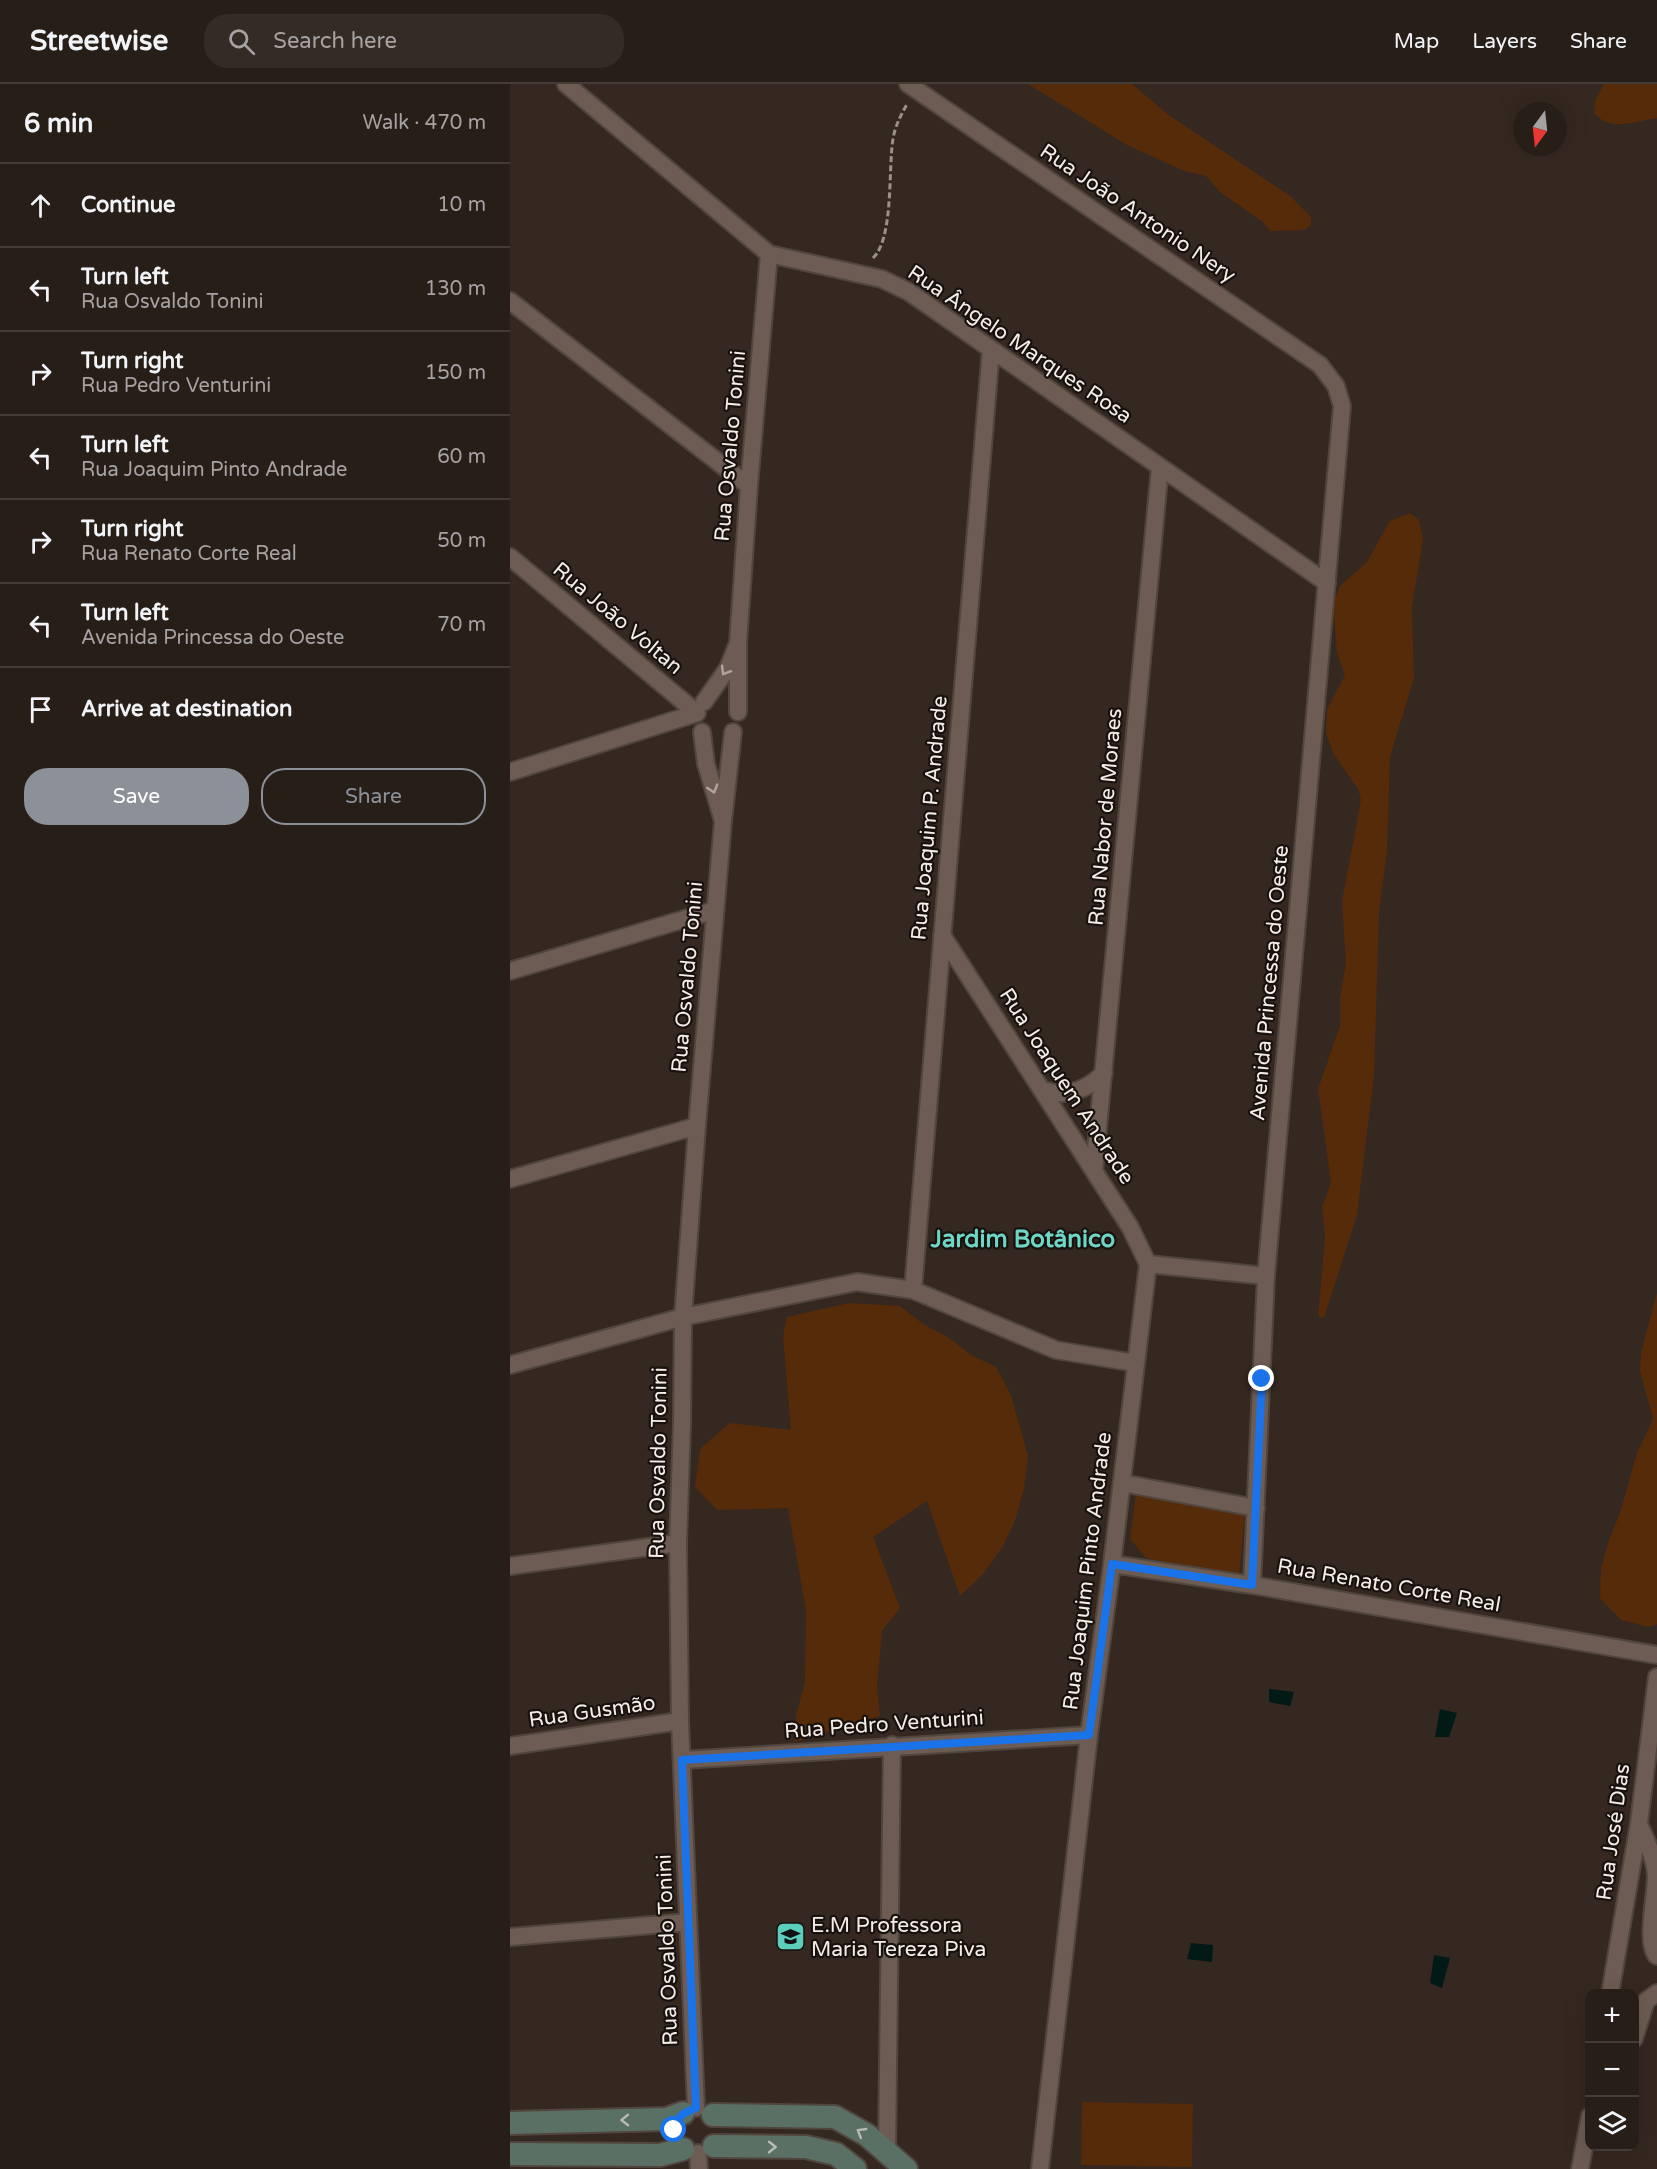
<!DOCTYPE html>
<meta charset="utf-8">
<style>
body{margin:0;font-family:"Varela Round",sans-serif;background:#342b25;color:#f1f3f6}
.controls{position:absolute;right:18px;bottom:18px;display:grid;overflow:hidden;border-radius:12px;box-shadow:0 6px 24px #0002}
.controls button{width:54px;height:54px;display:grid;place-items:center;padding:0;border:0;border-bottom:2px solid #443c37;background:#281e18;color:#f1f3f6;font:30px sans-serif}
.compass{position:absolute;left:1003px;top:18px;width:54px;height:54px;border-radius:50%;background:#281e18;box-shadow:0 6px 24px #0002;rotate:195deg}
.stop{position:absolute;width:18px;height:18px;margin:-14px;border:4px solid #1a73e8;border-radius:50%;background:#fff}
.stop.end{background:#1a73e8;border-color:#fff;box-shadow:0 2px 6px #0008}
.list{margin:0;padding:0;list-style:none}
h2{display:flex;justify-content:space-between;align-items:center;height:78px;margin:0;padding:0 24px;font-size:26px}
h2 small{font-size:20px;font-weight:400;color:#a5a2a2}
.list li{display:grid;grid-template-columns:39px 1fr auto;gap:18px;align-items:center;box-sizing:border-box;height:84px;padding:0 24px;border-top:2px solid #443c37}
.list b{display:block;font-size:22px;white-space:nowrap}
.list p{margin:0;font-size:20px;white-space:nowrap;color:#a5a2a2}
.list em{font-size:20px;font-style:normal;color:#a5a2a2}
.actions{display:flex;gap:12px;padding:18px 24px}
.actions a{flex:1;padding:14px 0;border:2px solid #8c9099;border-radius:24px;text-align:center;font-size:21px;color:#8c9099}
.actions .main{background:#8c9099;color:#fff}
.icon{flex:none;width:33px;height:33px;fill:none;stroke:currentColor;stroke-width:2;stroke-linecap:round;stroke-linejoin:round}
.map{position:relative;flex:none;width:1147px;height:2085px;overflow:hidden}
header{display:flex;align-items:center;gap:36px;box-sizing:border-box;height:84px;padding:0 30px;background:#281e18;border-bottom:2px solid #443c37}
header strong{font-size:28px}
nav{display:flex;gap:33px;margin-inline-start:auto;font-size:21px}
.search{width:420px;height:54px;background:#342b25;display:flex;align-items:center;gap:15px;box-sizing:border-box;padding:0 21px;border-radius:24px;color:#a5a2a2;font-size:22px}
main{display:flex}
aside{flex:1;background:#281e18}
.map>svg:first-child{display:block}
.green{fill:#552b0a}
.water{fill:#021a16}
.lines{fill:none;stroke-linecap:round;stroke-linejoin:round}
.street-casing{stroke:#51463e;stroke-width:20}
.secondary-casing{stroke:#51463e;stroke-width:26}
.path{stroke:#9c918a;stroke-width:3;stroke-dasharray:6 3;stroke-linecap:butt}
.street{stroke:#6c5c53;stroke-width:16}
.secondary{stroke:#5b7065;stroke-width:22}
.oneway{stroke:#b1a49d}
.oneway2{stroke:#b8bbb3}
.route{stroke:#1a73e8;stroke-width:8}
.labels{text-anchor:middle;stroke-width:4.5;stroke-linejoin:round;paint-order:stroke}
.street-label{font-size:21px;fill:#f6ede7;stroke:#18120f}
.poi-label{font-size:21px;fill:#f6ede7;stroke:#18120f;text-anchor:start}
.quarter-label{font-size:24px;font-weight:bold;fill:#6fd5c4;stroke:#18120f}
</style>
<header>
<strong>Streetwise</strong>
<div class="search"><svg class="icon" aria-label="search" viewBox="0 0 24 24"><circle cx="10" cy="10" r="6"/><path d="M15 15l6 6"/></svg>Search here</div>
<nav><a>Map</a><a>Layers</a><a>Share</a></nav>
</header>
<main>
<aside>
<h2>6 min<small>Walk · 470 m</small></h2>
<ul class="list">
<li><svg class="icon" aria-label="ahead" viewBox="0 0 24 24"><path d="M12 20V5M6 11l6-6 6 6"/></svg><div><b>Continue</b></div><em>10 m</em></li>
<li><svg class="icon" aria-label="left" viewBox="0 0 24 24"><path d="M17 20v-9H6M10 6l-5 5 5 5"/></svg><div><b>Turn left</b><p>Rua Osvaldo Tonini</p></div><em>130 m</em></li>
<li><svg class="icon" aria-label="right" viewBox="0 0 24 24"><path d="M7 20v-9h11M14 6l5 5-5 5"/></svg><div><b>Turn right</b><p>Rua Pedro Venturini</p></div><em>150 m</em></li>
<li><svg class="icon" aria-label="left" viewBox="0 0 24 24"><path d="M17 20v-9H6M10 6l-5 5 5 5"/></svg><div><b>Turn left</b><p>Rua Joaquim Pinto Andrade</p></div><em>60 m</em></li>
<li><svg class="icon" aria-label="right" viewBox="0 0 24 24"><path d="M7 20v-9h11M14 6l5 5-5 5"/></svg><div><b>Turn right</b><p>Rua Renato Corte Real</p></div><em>50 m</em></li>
<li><svg class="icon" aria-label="left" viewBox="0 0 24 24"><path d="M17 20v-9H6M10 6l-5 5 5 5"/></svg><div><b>Turn left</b><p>Avenida Princessa do Oeste</p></div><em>70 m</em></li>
<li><svg class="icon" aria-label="arrive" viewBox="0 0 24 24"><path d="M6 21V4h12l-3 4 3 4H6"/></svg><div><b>Arrive at destination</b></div></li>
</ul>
<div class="actions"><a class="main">Save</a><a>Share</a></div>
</aside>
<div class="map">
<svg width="1147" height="2085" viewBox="0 0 1147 2085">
<rect width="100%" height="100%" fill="#352820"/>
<path class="green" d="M518 0H622L660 32 780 112 801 133V141L794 146 760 147 753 138 710 108 696 92 674 87 617 61Z
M1094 0H1147V34C1125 37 1098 49 1084 28L1085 17Z
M900 429 909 436 913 455 902 523 904 594 880 673 877 767 869 829 864 991 847 1131 814 1234 808 1232 815 1154 812 1123 821 1099 808 1005 830 942V914L836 879 832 817 851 716 848 705 823 669 816 649 817 626 835 591 827 569 823 517 831 501 856 479 880 437Z
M1147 1208V1540L1139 1543 1111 1536 1090 1514 1091 1484 1099 1456 1110 1429 1127 1369 1143 1335 1130 1287 1131 1269Z
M339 1219 390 1222 413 1240 438 1253 461 1271 486 1283 501 1311 518 1372 514 1405 505 1437 493 1462 473 1490 450 1512 417 1417 363 1453 390 1524 372 1547 367 1602 370 1632 284 1658 286 1631 295 1599 296 1526 278 1424 207 1426 185 1403 190 1365 220 1339 281 1346 273 1252 277 1233Z
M626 1409 735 1427 729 1494 636 1474 620 1455Z
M572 2018 683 2020 682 2083 571 2081Z"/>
<path class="water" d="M759 1605 784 1608 780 1622 759 1618Z
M930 1625 947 1629 939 1653H925Z
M681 1859 703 1861 702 1878 677 1875Z
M924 1871 940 1874 932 1904 920 1899Z"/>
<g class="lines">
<defs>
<path id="street" d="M56 0 259 170 372 195 399 208 817 499
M398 0 810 281 826 302 832 322 756 1192 742 1501
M0 217 239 402
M0 473 187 629
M228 559 239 402 259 170
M194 618 218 584 228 559V628
M192 648 196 680 213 737 223 648
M0 688 187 629
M432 851 620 1143 638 1180
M0 887 205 826
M533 1006C556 1014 577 1006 594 989
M584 1087 650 383
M0 1095 187 1042
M638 1180 756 1192
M403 1206 481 265
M0 1281 173 1233 347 1198 403 1206 546 1266 625 1279
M612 1399 746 1424
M602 1480 742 1501 1147 1571
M0 1482 168 1459
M0 1662 170 1637
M172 1676 579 1651
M1129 1740C1136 1756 1146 1776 1146 1793 1146 1811 1135 1860 1147 1872
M0 1853 178 1838
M1100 1910 1129 1739 1147 1593
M1124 1955 1136 1917 1147 1909
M186 2024 170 1637 168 1459 172 1339 173 1233 187 1042 213 737
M188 2069 189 2085
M380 2074 377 2066 382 1661
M530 2085 579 1651 602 1480 638 1180
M1070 2085 1080 2032"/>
<path id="secondary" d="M203 2031 325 2033 357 2051 396 2085
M0 2039 157 2035 173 2029
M204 2062 296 2063 326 2070 345 2085
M0 2070 150 2071 173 2065"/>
</defs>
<use href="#street" class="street-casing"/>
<use href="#secondary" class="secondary-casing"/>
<path class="path" d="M363 174C384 154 378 85 383 55 385 42 391 31 397 20"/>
<use href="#street" class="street"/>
<use href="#secondary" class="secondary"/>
</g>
<defs><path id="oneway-chevron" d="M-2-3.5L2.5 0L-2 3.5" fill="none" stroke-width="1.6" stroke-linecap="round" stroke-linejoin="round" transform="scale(1.5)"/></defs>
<g class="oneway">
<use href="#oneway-chevron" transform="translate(215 587) rotate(121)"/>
<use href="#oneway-chevron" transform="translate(203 705) rotate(73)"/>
</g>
<g class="oneway2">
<use href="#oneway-chevron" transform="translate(115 2036) rotate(179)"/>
<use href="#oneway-chevron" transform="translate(351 2048) rotate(-149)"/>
<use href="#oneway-chevron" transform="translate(262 2063)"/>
</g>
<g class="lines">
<path class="route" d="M164 2046C167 2032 173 2029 186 2024L172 1676 579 1651 602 1480 742 1501 752 1295"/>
</g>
<defs>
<symbol id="school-square" viewBox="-11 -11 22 22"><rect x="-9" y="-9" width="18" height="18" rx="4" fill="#5bcebc" stroke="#18120f"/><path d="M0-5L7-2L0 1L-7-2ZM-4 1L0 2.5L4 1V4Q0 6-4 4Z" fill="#111"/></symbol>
</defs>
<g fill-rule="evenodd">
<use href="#school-square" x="264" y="1836" width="33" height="33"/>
</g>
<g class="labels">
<g class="street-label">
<text transform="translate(628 129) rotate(34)" y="7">Rua João Antonio Nery</text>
<text transform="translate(510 260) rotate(34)" y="7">Rua Ângelo Marques Rosa</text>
<text transform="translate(220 362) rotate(-85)" y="7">Rua Osvaldo Tonini</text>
<text transform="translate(108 534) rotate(40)" y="7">Rua João Voltan</text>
<text transform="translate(595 733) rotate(-85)" y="7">Rua Nabor de Moraes</text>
<text transform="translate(419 734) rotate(-85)" y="7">Rua Joaquim P. Andrade</text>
<text transform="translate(177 893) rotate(-85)" y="7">Rua Osvaldo Tonini</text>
<text transform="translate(759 899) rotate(-85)" y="7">Avenida Princessa do Oeste</text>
<text transform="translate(557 1002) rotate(57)" y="7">Rua Joaquem Andrade</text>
<text transform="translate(148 1379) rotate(-89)" y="7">Rua Osvaldo Tonini</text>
<text transform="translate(577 1487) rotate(-83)" y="7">Rua Joaquim Pinto Andrade</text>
<text transform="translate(879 1501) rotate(10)" y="7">Rua Renato Corte Real</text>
<text transform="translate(82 1627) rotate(-8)" y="7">Rua Gusmão</text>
<text transform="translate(374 1640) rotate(-4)" y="7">Rua Pedro Venturini</text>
<text transform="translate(1103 1748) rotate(-82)" y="7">Rua José Dias</text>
<text transform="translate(157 1866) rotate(-92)" y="7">Rua Osvaldo Tonini</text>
</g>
<g class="poi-label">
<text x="301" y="1848">E.M Professora<tspan x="301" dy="24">Maria Tereza Piva</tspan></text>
</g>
<g class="quarter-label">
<text x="513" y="1163">Jardim Botânico</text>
</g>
</g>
</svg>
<div class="controls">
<button>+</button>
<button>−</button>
<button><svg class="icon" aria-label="layers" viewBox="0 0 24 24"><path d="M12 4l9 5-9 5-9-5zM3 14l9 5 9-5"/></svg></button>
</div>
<svg class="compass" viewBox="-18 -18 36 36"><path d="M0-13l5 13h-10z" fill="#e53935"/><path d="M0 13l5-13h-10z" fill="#a5a2a2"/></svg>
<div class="stop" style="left:164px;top:2046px"></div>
<div class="stop end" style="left:752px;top:1295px"></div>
</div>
</main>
